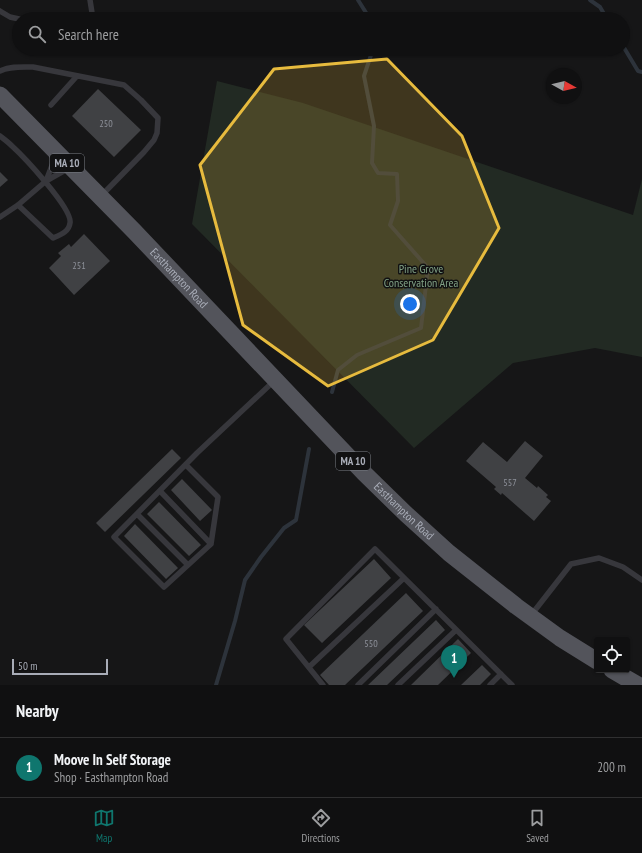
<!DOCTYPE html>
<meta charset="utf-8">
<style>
body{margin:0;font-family:"PT Sans Narrow",sans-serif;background:#1e1e1f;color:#f1f3f6}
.controls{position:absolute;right:12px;bottom:12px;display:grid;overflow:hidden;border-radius:4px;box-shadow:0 1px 3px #0004}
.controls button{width:36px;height:36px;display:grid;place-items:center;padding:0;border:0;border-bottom:1px solid #303031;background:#101011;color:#f1f3f6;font:20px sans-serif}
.compass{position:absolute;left:546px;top:68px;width:36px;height:36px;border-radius:50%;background:#101011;box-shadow:0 1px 3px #0004;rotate:98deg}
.scale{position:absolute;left:12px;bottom:10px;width:96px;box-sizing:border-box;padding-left:4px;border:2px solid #a8acb7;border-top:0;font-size:11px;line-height:14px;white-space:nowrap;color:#a8acb7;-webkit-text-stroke:3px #111112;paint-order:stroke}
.you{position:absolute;left:410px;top:304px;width:14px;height:14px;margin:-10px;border:3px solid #fff;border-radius:50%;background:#1a73e8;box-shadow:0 0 0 6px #1a73e833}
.badge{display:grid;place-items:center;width:26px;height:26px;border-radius:50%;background:#0f766e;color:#fff;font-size:13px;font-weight:700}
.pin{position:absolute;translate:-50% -33px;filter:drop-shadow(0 1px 2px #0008)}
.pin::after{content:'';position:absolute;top:21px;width:14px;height:12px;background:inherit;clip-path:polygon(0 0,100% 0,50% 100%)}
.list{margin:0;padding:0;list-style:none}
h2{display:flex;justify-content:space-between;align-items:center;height:52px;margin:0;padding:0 16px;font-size:17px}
h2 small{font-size:13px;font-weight:400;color:#9c9d9f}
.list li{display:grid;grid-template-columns:26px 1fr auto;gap:12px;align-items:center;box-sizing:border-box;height:60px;padding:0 16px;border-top:1px solid #303031}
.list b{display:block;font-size:15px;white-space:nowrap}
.list p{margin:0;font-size:13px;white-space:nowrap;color:#9c9d9f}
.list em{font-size:13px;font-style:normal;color:#9c9d9f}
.icon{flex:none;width:22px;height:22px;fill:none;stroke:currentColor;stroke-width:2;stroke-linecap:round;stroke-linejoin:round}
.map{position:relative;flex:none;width:642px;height:685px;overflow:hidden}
.search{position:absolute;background:#101011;box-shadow:0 1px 3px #0004;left:12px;right:12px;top:12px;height:44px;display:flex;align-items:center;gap:10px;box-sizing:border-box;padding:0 14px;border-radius:22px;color:#9c9d9f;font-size:15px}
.sheet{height:112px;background:#101011}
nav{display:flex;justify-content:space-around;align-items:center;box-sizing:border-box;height:56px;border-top:1px solid #303031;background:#101011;font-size:11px;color:#9c9d9f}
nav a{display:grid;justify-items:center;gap:2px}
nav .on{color:#0f766e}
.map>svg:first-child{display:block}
.green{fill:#222a23}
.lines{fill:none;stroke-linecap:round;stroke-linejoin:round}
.stream{stroke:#2d333b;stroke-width:4}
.building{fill:#404144}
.service{stroke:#37373c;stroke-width:5.5}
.primary{stroke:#53545b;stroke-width:17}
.marked{fill:#e7bb3e;fill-opacity:0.2;stroke:#e7bb3e;stroke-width:3;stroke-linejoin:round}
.labels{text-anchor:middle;stroke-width:3;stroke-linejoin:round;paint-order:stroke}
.number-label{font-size:10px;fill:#8e919a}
.shield{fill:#111112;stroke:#7b7e86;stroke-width:1}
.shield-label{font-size:11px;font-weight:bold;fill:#a8acb7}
.park-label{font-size:12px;fill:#81a185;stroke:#111112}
.street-label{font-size:12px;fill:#a8acb7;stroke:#111112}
</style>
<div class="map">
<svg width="642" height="685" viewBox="0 0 642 685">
<rect width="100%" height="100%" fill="#161617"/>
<path class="green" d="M217 81 303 103 633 215 642 179V357L595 348 513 363 414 448 192 224Z"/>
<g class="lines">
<path class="stream" d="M358 0 370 19
M590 0 600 7 607 19
M623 46 638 71 642 72
M332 392 338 370 357 355 421 328 428 268 390 225 398 201 397 174 378 173 372 163 374 126 364 76 373 49
M216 685 235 621 245 580 261 557 284 528 296 520 309 449"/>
</g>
<path class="building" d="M98 89 141 130 114 157 72 116Z
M0 172 8 180 0 187Z
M84 234 110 261 74 295 49 268 61 256 58 253 69 244 71 247Z
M525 441 543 456 525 478 537 488 538 486 548 495 546 497 551 501 534 521 502 493 501 495 494 489 496 487 466 461 483 442 507 462Z
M172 449 181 458 105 532 96 523Z
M182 479 212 510 200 521 171 490Z
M159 502 201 545 189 556 147 514Z
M135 524 178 568 166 579 124 536Z
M374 559 391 578 322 643 304 625Z
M406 593 423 611 345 685H329L320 675Z
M436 620 445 630 387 685H368Z
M458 639 471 653 438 685H411Z
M482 665 491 674 480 685H461Z"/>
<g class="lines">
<path class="service" d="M90 0 93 19
M0 11 10 17 19 19
M0 71C10 66 22 67 33 67L124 85 141 100 158 118 157 133 154 140 144 152 101 196
M51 105 77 76
M0 136C4 139 8 142 12 146 23 156 73 209 70 223 69 232 60 235 53 238L18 205
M46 181 56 155
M0 217 18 205 46 181 69 168
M186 465 218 497 211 544 164 587 114 537 197 453 274 381
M160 491 211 544
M137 514 188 565
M532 614 571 564 599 558 623 567 642 580
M309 667 404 578
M323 685 286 639 375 549 512 685
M358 685 436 609
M398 685 456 630
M490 685 501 674"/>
<g class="primary">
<path id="s1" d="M0 95 134 231 364 473 406 514 449 553 516 606 560 638 597 661"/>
<path d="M612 670 638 685"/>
</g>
</g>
<path class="marked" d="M387 59 462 136 499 228 433 340 328 386 243 325 200 165 274 69Z"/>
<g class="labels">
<g class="number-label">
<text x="106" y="127">250</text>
<text x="79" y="269">251</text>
<text x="510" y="486">557</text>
<text x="371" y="647">550</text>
</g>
<g class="shield">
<rect x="50" y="154" width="34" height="18" rx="3"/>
<rect x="336" y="452" width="34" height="18" rx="3"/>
</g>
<g class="shield-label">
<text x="67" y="167">MA 10</text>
<text x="353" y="465">MA 10</text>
</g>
<g class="park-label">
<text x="421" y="273">Pine Grove<tspan x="421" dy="14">Conservation Area</tspan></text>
</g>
<g class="street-label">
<text dy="4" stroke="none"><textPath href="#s1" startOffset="256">Easthampton Road</textPath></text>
<text dy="4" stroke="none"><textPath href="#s1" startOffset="580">Easthampton Road</textPath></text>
</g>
</g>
</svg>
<div class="controls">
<button><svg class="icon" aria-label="locate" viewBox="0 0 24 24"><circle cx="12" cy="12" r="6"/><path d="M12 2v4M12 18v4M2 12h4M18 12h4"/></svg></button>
</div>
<svg class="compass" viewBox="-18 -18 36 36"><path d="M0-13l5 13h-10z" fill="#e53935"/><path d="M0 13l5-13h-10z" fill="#9c9d9f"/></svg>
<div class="scale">50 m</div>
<div class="you"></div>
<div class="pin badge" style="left:454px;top:678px">1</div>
<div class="search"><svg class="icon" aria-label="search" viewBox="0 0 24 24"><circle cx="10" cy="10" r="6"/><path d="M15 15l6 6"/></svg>Search here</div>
</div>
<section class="sheet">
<h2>Nearby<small></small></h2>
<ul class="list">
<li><span class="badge">1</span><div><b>Moove In Self Storage</b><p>Shop · Easthampton Road</p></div><em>200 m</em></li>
</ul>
</section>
<nav>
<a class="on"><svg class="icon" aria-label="map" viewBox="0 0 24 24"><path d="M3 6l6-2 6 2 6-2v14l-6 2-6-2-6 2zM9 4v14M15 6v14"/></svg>Map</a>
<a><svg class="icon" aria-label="directions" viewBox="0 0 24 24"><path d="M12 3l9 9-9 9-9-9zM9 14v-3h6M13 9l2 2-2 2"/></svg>Directions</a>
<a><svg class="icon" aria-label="saved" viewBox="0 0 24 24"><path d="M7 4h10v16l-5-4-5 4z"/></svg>Saved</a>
</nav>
